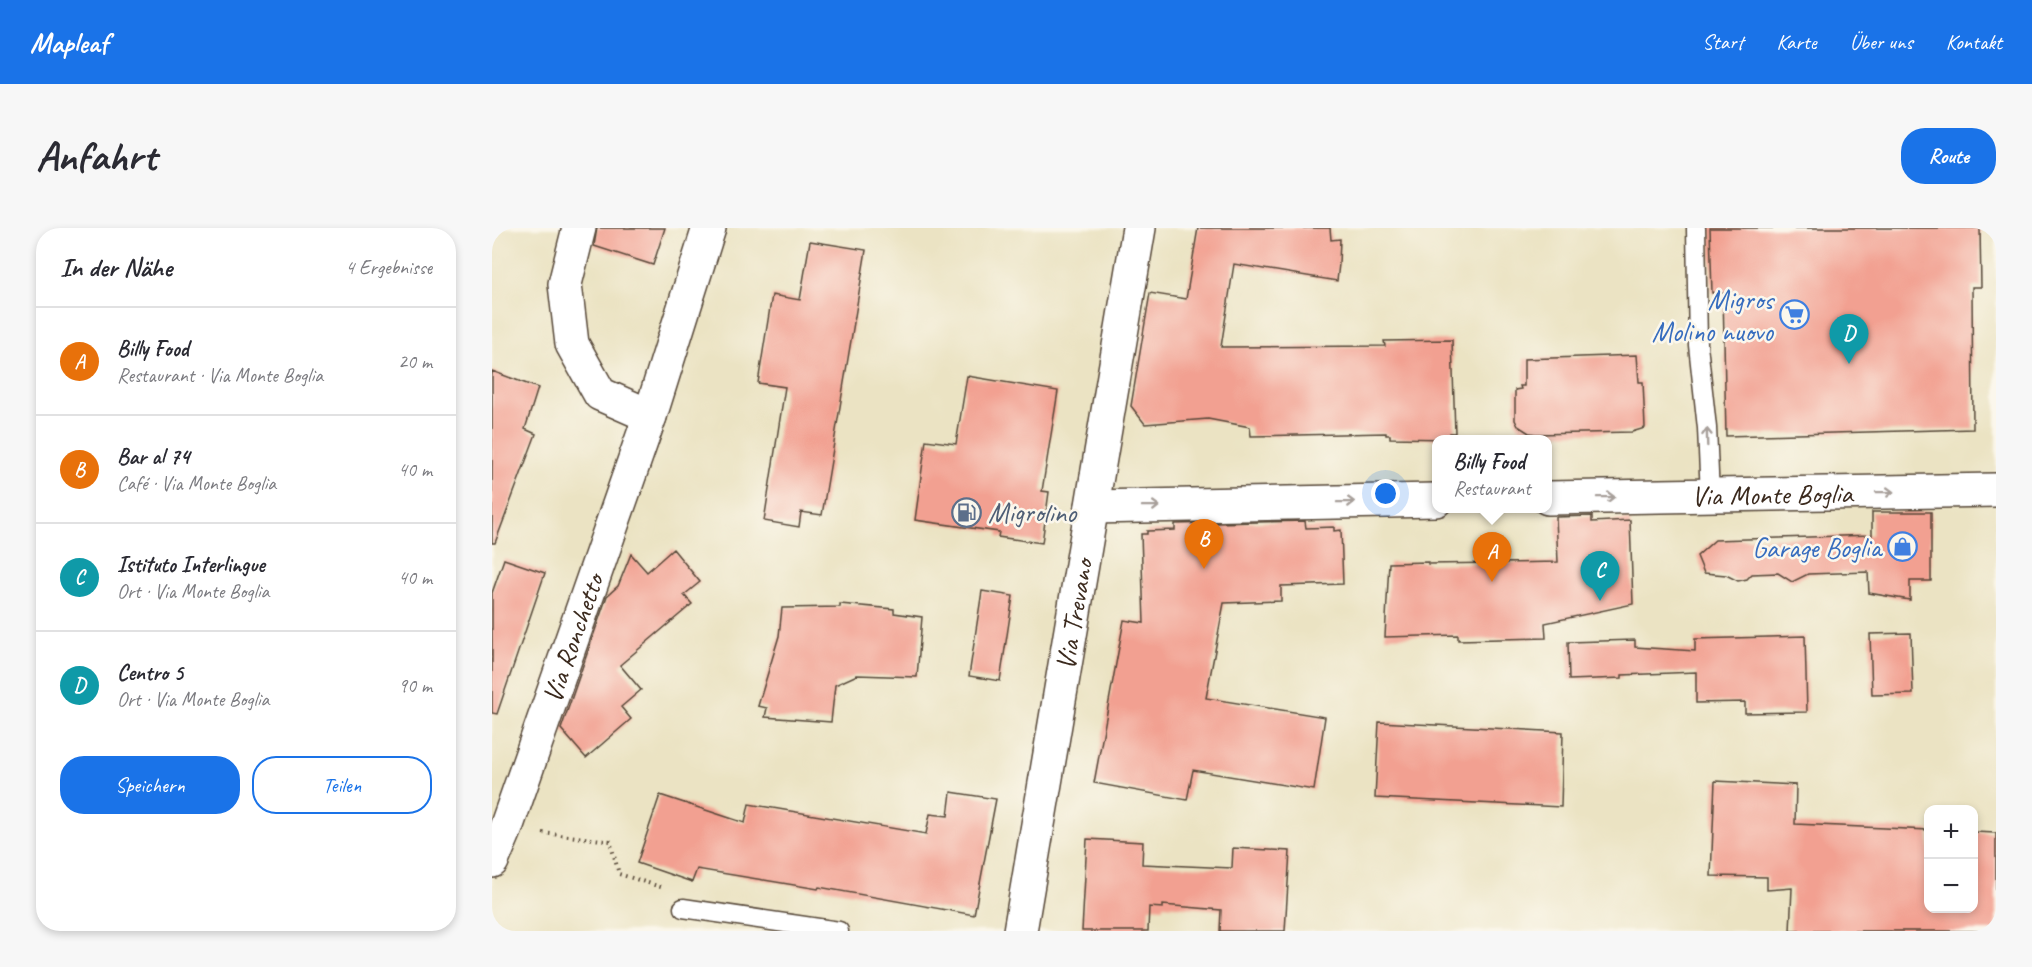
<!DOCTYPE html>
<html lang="de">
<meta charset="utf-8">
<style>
body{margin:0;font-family:Caveat,sans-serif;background:#f7f7f7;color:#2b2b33}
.controls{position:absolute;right:18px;bottom:18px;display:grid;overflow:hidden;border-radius:12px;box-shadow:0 3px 9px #0003}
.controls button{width:54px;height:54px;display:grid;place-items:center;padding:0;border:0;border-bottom:2px solid #e1e1e2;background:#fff;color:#2b2b33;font:30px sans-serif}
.you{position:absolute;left:894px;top:266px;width:21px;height:21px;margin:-15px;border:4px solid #fff;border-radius:50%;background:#1a73e8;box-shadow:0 0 0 9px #1a73e833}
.badge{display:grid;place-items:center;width:39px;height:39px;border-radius:50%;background:#1a73e8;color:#fff;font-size:20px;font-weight:700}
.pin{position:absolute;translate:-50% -50px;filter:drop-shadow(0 2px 3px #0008)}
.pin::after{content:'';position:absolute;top:32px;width:21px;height:18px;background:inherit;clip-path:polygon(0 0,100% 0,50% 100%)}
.popup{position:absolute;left:940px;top:207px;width:120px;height:78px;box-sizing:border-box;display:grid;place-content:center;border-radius:12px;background:#fff;filter:drop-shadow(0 2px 4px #0005);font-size:20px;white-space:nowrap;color:#7c7c81}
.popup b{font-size:22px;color:#2b2b33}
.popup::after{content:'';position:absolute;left:50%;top:100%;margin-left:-12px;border:12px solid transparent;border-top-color:#fff}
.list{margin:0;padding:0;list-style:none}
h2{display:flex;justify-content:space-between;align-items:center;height:78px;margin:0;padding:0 24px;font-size:26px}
h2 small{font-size:20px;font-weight:400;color:#7c7c81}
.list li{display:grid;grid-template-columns:39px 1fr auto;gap:18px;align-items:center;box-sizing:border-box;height:108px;padding:0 24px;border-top:2px solid #e1e1e2}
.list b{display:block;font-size:22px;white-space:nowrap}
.list p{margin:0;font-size:20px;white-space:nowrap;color:#7c7c81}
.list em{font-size:20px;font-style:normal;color:#7c7c81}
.actions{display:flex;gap:12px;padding:18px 24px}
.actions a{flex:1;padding:14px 0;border:2px solid #1a73e8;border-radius:24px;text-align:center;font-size:21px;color:#1a73e8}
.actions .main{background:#1a73e8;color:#fff}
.map{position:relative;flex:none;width:1504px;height:703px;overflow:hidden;border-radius:24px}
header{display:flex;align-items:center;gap:36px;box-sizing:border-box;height:84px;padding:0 30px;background:#1a73e8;color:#fff}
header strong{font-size:28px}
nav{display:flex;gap:33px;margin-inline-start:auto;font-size:21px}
.intro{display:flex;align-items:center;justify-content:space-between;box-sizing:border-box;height:144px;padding:0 36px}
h1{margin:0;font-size:42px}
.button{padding:15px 27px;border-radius:24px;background:#1a73e8;color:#fff;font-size:21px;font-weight:700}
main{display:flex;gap:36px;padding:0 36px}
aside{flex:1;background:#fff;border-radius:24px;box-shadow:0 3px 9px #0003}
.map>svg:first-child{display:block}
.building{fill:#f2a091}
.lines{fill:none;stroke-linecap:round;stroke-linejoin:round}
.service-casing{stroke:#554637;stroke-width:21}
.minor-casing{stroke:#554637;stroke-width:36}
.secondary-casing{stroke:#554637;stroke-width:36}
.path{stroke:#554637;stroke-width:4;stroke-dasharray:1.5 4.5;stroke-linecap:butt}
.service{stroke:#fff;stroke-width:18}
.minor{stroke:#fff;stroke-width:33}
.secondary{stroke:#fff;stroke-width:33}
.oneway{stroke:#a79f9a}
.labels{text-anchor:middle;stroke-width:5;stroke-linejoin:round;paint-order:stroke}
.shop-label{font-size:28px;fill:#366cbe;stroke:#fbf7ec;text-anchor:end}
.street-label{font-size:28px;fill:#3b2a1e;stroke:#fbf7ec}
.service-label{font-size:28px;fill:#4e5e75;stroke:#fbf7ec;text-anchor:start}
</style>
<header>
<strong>Mapleaf</strong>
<nav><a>Start</a><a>Karte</a><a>Über uns</a><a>Kontakt</a></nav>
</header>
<div class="intro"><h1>Anfahrt</h1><a class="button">Route</a></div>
<main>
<aside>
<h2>In der Nähe<small>4 Ergebnisse</small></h2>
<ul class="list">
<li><span class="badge" style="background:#e8710a">A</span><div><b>Billy Food</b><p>Restaurant · Via Monte Boglia</p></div><em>20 m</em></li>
<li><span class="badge" style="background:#e8710a">B</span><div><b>Bar al 74</b><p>Café · Via Monte Boglia</p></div><em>40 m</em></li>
<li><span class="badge" style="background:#0f9aa8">C</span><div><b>Istituto Interlingue</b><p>Ort · Via Monte Boglia</p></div><em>40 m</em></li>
<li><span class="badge" style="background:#0f9aa8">D</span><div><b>Centro 5</b><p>Ort · Via Monte Boglia</p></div><em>90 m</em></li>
</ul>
<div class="actions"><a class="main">Speichern</a><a>Teilen</a></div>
</aside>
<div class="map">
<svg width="1504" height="703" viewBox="0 0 1504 703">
<rect width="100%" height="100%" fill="#fbf7ec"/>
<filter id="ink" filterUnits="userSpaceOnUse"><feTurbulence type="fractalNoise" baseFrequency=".0167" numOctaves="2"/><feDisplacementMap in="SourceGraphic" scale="12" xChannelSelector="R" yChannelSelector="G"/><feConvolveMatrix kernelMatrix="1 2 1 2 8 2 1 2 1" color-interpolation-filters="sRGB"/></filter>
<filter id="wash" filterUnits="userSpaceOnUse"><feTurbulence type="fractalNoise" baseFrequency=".008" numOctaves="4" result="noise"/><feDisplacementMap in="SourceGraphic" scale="24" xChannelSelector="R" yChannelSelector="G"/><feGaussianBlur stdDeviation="1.35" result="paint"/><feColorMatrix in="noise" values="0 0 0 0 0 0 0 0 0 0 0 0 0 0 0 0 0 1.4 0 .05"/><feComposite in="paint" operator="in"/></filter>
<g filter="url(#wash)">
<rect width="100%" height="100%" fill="#ebe3c3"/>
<g id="blocks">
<path class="building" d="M105 0H173L161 37 102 18Z
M706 0H838L839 12 848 11 847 36 845 53 742 36 729 119 893 118 892 113 960 112 963 205H958L959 211 898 210V207H894V205L759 208 758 199 716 191 653 196 639 178 658 65 694 71Z
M1218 0H1488L1489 59H1480L1481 201 1234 208 1231 65H1220Z
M318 13 374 22 330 287 309 284 307 299 272 293 293 159 266 155 280 67 308 72Z
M1145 127 1147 154H1151L1153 200 1140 204 1044 206 1037 205 1026 198 1023 192V162L1029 161 1028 158H1032V131Z
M0 143 46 160 33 201 44 206 3 315H0Z
M475 148 566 163 550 263 557 264 550 315 506 309 507 304 423 292 434 212 464 216Z
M1380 284H1439V353H1418V372L1377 365 1376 344 1316 346 1300 354 1286 345 1260 346 1255 351 1246 353 1234 347 1212 345 1205 328 1223 312 1380 307Z
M1100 288V294L1138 292 1141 376 1053 395 1054 410 966 412V407L893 409 897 335 936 334V336L1066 334 1064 289Z
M813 293 814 300 842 299V303L849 302 851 356 789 358V373L732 375 714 470 833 489 822 562 701 542 695 572 602 555 632 392 652 395 649 306H655V303L683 302V296Z
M181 321 208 354 192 367 200 376 128 437 149 462 129 479 139 491 94 530 69 501 115 368 126 358 139 326 155 344Z
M12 331 53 345 5 486 0 485V365Z
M490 363 521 368 508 453 477 448Z
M348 376 402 381V385L430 389 425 449 365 447 343 457 339 494 273 489 275 480 266 478 287 408 290 380 348 379Z
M1419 405 1421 466 1380 467 1378 406Z
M1313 408 1315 484 1253 485V474L1204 475V444L1130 447V450L1077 452 1076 414 1143 412V419L1203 423V411Z
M887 494 1071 504 1069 579 883 570Z
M1223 553 1304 557 1303 596 1437 602V681H1482V604L1504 605V703H1298L1300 660 1275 662V649L1219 648Z
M459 564 504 571 482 687 327 659 326 661 205 641 200 654 145 635 168 567 253 595 257 576 434 606 438 586 456 588Z
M595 611 651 614 650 636 740 640 741 620 798 623 793 703H728L729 682 671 677V680L657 679 656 703H590Z"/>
</g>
</g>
<g filter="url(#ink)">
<use href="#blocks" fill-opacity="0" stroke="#554637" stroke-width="1.5"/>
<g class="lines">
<defs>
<path id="service" d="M1204 0 1206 117 1215 200 1218 268
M191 680 347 703"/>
<g id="minor">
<path d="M87 0 73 56 80 116 108 166 158 188"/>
<path id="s1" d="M1056 270 1504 262"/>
<path d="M600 279 944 272"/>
<path id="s2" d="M0 633 14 600 158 188 217 0"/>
</g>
<g id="secondary">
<path id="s3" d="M528 703 647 0"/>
</g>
</defs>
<use href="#service" class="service-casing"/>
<use href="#minor" class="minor-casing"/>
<use href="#secondary" class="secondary-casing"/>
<path class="path" d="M51 605 118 613 127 646 172 660"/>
<use href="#service" class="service"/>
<use href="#minor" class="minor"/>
<use href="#secondary" class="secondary"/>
</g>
<defs><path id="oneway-shaft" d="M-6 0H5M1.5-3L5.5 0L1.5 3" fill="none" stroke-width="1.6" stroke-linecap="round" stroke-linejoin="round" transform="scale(1.5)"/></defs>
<g class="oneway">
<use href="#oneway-shaft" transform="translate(1215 209) rotate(-92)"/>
<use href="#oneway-shaft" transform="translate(1393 264) rotate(-1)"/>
<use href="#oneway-shaft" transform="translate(1114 269) rotate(-1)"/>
<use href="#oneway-shaft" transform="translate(854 274) rotate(-1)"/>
<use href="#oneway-shaft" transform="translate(659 278) rotate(-1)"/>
</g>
</g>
<defs>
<symbol id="supermarket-ring" viewBox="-11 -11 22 22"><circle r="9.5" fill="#fbf7ec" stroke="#3f7fe0" stroke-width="1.5"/><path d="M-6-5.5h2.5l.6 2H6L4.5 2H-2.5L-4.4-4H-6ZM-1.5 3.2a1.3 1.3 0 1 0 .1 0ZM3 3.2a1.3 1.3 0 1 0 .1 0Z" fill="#3f7fe0"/></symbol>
<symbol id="fuel-ring" viewBox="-11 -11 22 22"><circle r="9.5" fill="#fbf7ec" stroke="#5c6f8a" stroke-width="1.5"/><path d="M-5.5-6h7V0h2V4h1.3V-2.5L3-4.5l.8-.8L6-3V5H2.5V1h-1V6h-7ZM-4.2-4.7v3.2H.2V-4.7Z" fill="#5c6f8a"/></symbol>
<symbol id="shop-ring" viewBox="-11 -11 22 22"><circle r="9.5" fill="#fbf7ec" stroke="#3f7fe0" stroke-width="1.5"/><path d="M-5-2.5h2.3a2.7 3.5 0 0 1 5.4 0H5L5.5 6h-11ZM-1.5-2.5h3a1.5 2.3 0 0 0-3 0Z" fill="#3f7fe0"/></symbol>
</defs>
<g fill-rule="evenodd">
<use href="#supermarket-ring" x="1286" y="70" width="33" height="33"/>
<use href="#fuel-ring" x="458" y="268" width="33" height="33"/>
<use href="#shop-ring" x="1394" y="302" width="33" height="33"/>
</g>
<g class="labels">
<g class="shop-label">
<text x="1281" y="81">Migros<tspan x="1281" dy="32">Molino nuovo</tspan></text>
<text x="1389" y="329">Garage Boglia</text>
</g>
<g class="street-label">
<text dy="10" stroke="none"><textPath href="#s1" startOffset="224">Via Monte Boglia</textPath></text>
<text dy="10" stroke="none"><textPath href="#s3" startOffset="321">Via Trevano</textPath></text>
<text dy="10" stroke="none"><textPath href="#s2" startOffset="237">Via Ronchetto</textPath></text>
</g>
<g class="service-label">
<text x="496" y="294">Migrolino</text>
</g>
</g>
</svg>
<div class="controls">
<button>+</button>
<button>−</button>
</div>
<div class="you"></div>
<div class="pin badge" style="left:1000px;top:354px;background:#e8710a">A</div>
<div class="popup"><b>Billy Food</b>Restaurant</div>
<div class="pin badge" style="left:712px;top:341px;background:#e8710a">B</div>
<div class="pin badge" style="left:1108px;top:373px;background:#0f9aa8">C</div>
<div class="pin badge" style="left:1357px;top:136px;background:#0f9aa8">D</div>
</div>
</main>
